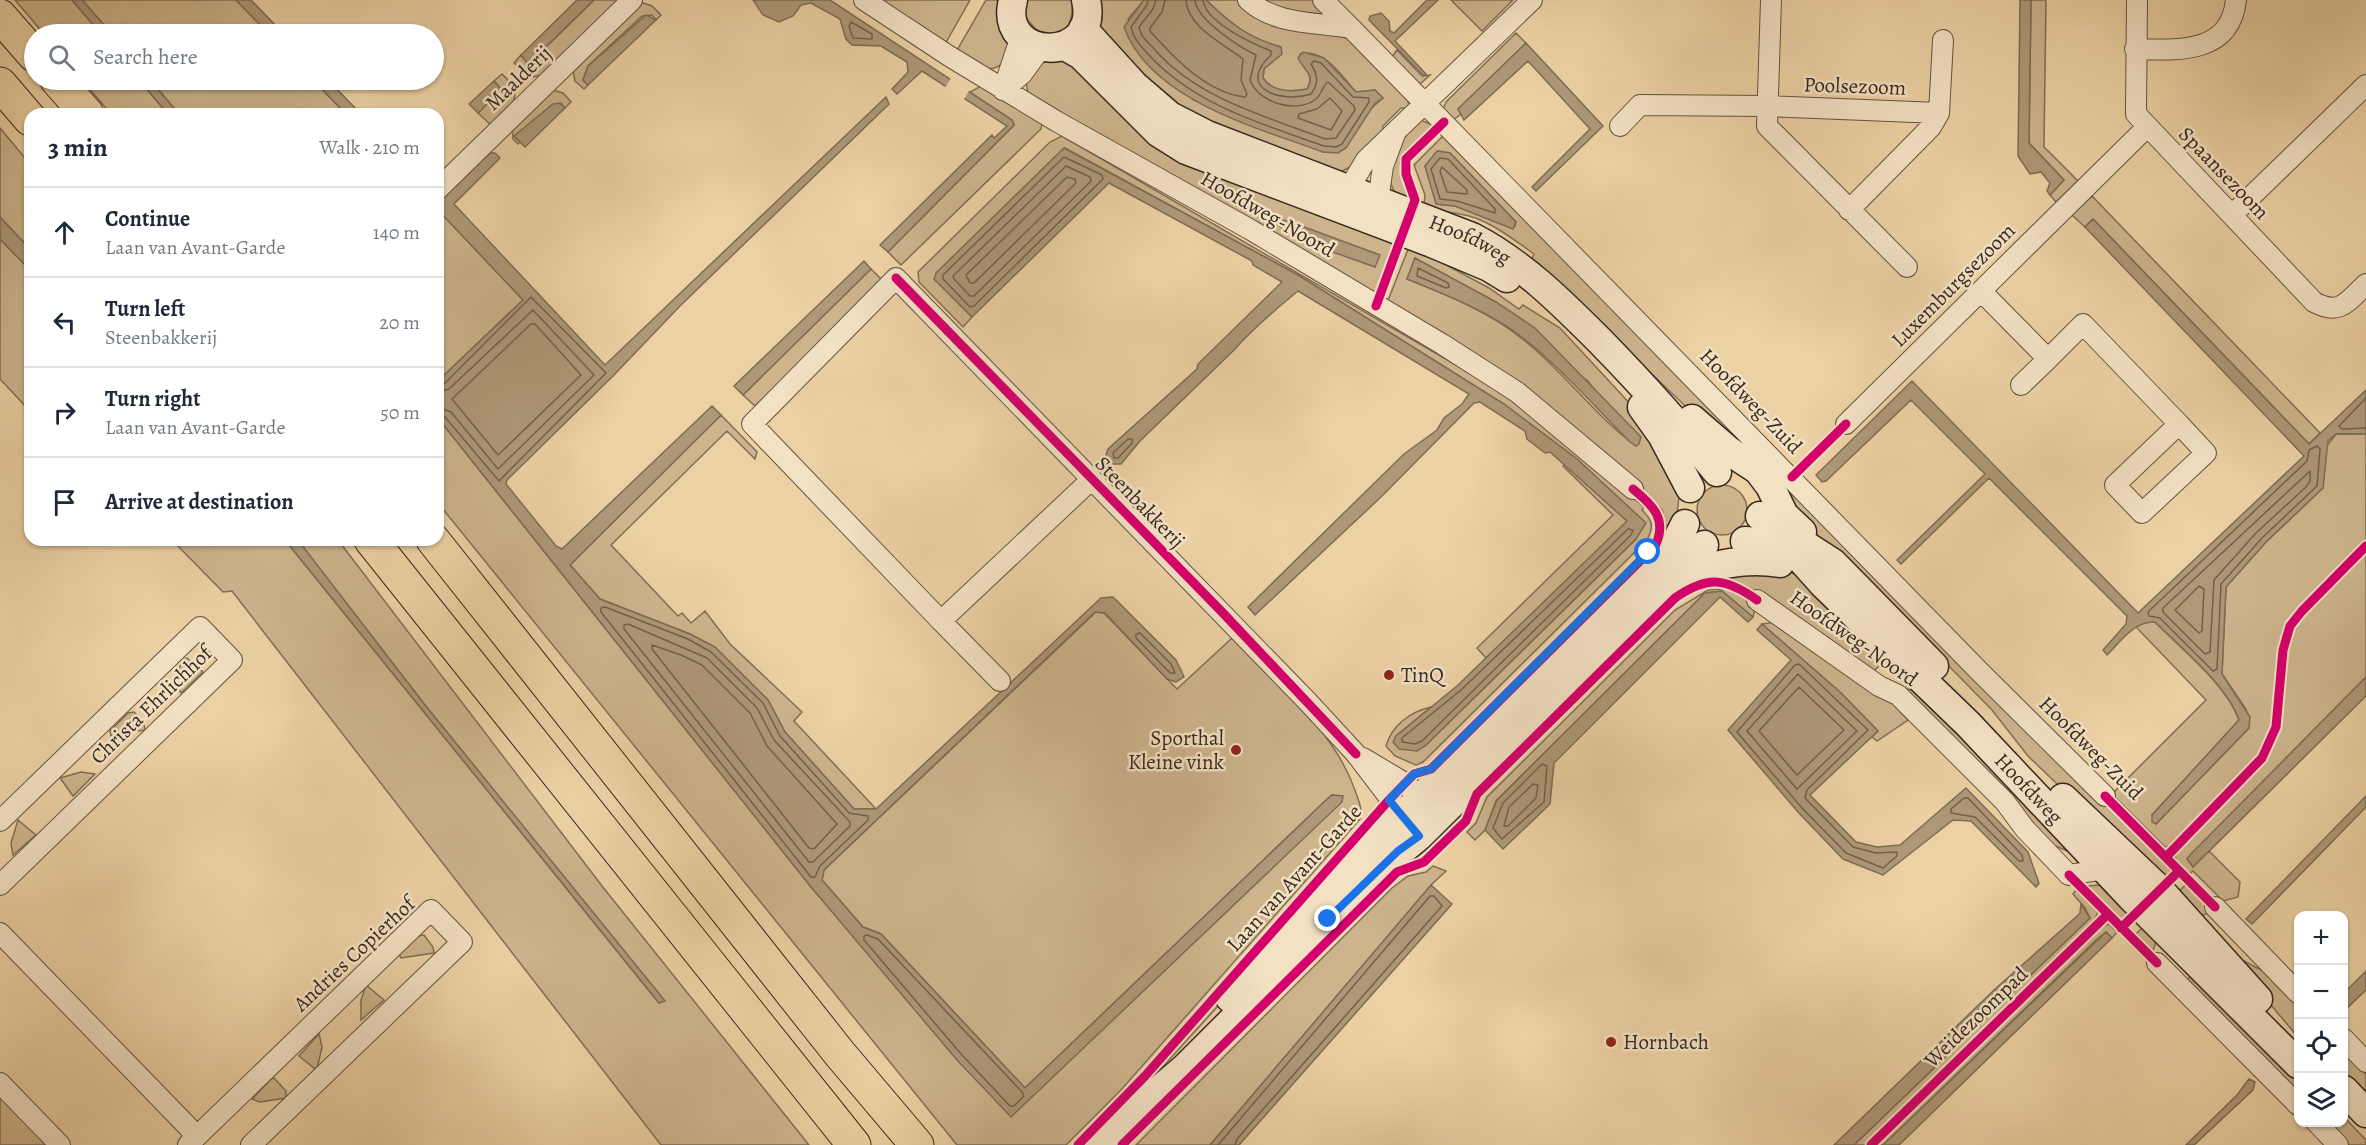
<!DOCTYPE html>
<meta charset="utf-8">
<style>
body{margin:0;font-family:Alegreya,serif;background:#f2f2f3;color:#1f2937}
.controls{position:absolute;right:18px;bottom:18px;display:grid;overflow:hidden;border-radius:12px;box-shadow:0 2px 4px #0004}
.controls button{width:54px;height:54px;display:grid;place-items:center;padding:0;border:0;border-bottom:2px solid #e0e1e3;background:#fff;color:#1f2937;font:30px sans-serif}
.stop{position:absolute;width:18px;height:18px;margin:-14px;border:4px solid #1a73e8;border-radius:50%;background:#fff}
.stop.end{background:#1a73e8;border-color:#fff;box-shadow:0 2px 6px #0008}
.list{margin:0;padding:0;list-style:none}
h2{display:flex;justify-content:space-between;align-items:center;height:78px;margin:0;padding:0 24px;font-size:26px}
h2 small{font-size:20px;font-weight:400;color:#747a83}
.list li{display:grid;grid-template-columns:39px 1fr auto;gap:18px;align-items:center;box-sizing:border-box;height:90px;padding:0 24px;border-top:2px solid #e0e1e3}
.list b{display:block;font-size:22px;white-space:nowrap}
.list p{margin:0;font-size:20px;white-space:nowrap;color:#747a83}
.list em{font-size:20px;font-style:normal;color:#747a83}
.icon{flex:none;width:33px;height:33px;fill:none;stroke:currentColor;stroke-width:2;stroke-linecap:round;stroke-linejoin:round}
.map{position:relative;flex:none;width:2366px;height:1145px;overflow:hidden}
.search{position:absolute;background:#fff;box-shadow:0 2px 4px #0004;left:24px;top:24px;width:420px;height:66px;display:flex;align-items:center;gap:15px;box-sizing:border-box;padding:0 21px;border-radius:33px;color:#747a83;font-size:22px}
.panel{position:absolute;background:#fff;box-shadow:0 2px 4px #0004;left:24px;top:108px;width:420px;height:438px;border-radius:18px}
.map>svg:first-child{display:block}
.green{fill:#cdb48d;stroke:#826e56;stroke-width:1.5;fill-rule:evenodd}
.water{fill:#ae9877;stroke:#7e6c54;stroke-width:1.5}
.pier{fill:#ecd1a4}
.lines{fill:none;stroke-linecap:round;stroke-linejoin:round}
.shore{stroke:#72604b;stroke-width:1.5}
.street-casing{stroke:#645340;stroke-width:22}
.secondary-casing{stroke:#37291f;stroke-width:31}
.highway-casing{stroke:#37291f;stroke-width:35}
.street{stroke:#f3e1c4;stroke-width:20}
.secondary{stroke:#f3e1c4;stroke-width:28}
.highway{stroke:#ecd1a4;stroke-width:33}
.cycleway-casing{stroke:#f3e1c4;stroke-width:13}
.cycleway{stroke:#d6006c;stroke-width:9}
.route{stroke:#1a73e8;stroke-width:8}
.poi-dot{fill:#8f2418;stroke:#f3e1c4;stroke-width:2}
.labels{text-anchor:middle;stroke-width:5;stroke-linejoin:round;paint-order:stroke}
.street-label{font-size:21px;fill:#37291f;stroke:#f3e1c4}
.poi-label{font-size:21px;fill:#37291f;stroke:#f3e1c4;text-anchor:start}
</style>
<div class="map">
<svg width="2366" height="1145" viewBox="0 0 2366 1145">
<rect width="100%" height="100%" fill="#ecd1a4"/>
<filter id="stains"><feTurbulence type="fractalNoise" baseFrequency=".00333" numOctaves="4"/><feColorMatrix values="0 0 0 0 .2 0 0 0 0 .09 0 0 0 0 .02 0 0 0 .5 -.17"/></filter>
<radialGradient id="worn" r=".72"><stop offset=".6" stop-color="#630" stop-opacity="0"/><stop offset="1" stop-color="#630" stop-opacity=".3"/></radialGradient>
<path class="green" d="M15 0H72L101 34H44Z
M82 0H236L269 34H112Z
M594 0H621L543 75 532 77 514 63 521 55 529 64Z
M874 0H970L944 46Z
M986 0H998C1008 18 1019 68 988 69L956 52Z
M1026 0H1072C1074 26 1066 37 1039 33L1025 17Z
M1094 0H1144L1128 19 1193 100 1323 152 1383 98 1375 90 1356 92C1343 77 1323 47 1300 54 1302 68 1316 74 1307 89 1292 92 1273 93 1263 78L1264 69 1281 54V47C1248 38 1230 23 1206 0H1238L1241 4 1349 39 1407 93 1409 108H1401L1383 126C1382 147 1354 168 1334 174L1209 132 1101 44Z
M1257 0H1313L1329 16 1290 13Z
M1451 0H1513L1482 31Z
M2031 0H2046L2044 147 2078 181 2056 202 2050 195 2064 180 2029 143Z
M643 3 652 6 661 15 656 20 652 15 642 16 588 66 583 80 588 85 584 89 575 81 573 70 637 6Z
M1516 33 1526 43 1458 109 1461 114 1453 120 1443 109 1446 102Z
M1397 50 1422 76 1430 75 1419 85 1391 58Z
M1059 56 1397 236 1375 293 1370 294 1118 149 1028 93 1026 82 1035 64Z
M502 74C527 97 511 107 491 125L478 113 502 90 494 81Z
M82 80H139L168 114H111Z
M150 80H313L346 114H179Z
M981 86 1042 123 1041 129 901 265 888 252 1014 125 1012 120 970 92Z
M553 90 563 93 571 102 565 108 561 103 514 136 520 142 518 144 513 139 512 127 547 92Z
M1420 120 1433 125 1405 152 1400 162 1410 201 1395 193C1380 167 1402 138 1420 120Z
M0 128 30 164V249L0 217Z
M1447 132 1755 454 1703 423 1532 259 1534 254C1513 239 1487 218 1460 214 1443 211 1441 212 1424 205L1425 195 1414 165ZM1438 151 1450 153 1516 222 1515 226 1455 206 1437 204 1425 166Z
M1062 136 1511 397 1644 507 1642 510C1653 521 1654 526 1647 540L1423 762 1416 765 1395 756 1386 746C1392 725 1410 712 1431 707L1396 736 1425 746 1636 539 1645 523 1577 459 1504 404 1298 275 1065 148 935 279 972 317 963 327 919 282 918 272 1050 142Z
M2092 196 2320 433 2309 444 2093 219 2085 227 2072 215Z
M438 210 523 300 438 381Z
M0 239 30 270V411L0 379Z
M1413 247 1489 288 1519 309 1523 305 1560 328 1645 420 1680 487 1676 524 1663 538 1666 525 1662 510 1611 461 1387 303 1408 249ZM1415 258 1588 381 1636 446C1595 416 1565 373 1525 341 1490 312 1449 296 1407 279Z
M871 269 884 282 755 406 743 395Z
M721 415 757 452 755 459 727 431 611 545 678 616 682 613 691 623 705 611 730 644 802 712 794 721 876 809H854L785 732 768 700 715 647 690 634 600 599 570 565Z
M438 418 811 887 1011 1116 1342 796 1332 795 1324 802 1025 1088 881 934 863 927 822 880 824 870 1096 612 1104 613 1177 689 1232 638C1277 685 1335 730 1356 793 1359 802 1363 810 1360 819L1121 1090 1066 1145H957L438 503Z
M2336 434H2366V542C2337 571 2286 609 2280 650 2275 681 2280 716 2266 745 2251 777 2200 818 2174 845L2165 847 2112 794 2206 700 2136 627 2145 622H2155C2181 649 2227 685 2239 720L2152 815 2156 824 2249 728 2246 709 2222 674 2226 587 2266 542 2323 488 2326 447Z
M1566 464 1628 522 1486 658 1477 648 1613 515 1563 466Z
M1697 510a25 25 0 1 1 50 0a25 25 0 1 1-50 0Z
M1787 486 2099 804 2104 801 2169 867 2170 872 2159 882 2028 756 1992 710 1829 544 1803 524 1783 490Z
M172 540H285L659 1003 664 1001 425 705 297 540H338L602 886 809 1145H661L232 591 223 592Z
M2366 550V677L2187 859 2193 866 2209 851 2240 882 2238 897 2223 901 2193 871 2189 874 2176 861 2175 854 2255 771 2271 749 2279 727 2286 650 2293 628 2308 608Z
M1764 565 1791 572 1803 579 1870 644 1882 663 1872 673 1769 596 1764 597C1728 574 1706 572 1670 598L1678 586Z
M1731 588 1756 606 1753 617 1722 591 1705 593 1496 801 1485 830 1475 840 1467 832 1476 823 1487 797 1675 610 1708 590Z
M1777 622 1902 707 1899 710 1908 720 1877 741 1872 737 1878 731 1840 692 1762 624Z
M187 658 203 672 181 693C174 685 178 669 183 659Z
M1905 679 2079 856 2051 844 1910 694Z
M134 712 144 724 145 730 111 736 110 731 128 713Z
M81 772 95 774 73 796 60 778Z
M18 820 36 835 13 855 11 843Z
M1369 827 1376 832 1129 1104 1087 1145H1083L1140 1087Z
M1433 866 1446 871 1432 884 1210 1145H1136L1392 888 1408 876 1426 872Z
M2186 884 2209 908 2208 913 2201 916 2174 897Z
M2102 885 2134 909 2123 920H2118L2085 886Z
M2076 890 2098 912 2092 925 1866 1145H1854L2090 918 2085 908 2073 894Z
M2148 922C2153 934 2160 942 2151 953L2134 936Z
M2109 924 2117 932 2112 938 2106 932 2096 940 1883 1145H1876L2098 928Z
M424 935 433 947 434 953 401 958 399 954 417 936Z
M2225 951 2267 973 2298 1005V1037Z
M2191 974 2298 1071V1097L2282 1076 2188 980Z
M366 985 384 1000 361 1020V1000Z
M319 1034 322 1047 317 1069 314 1068 299 1056Z
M2344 1051 2366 1074V1107L2344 1084Z
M273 1077 286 1091V1098L260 1102 252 1099Z
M0 1093 50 1145H0Z
M2344 1117 2366 1140V1145H2346L2324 1123 2344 1122Z"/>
<path class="water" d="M72 0H82L112 34H101Z
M236 0H251L284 34H269Z
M577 0H594L528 64 521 55Z
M753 0H830L1012 120 1014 125 888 252 880 245 992 135 994 138 1007 126 922 71 897 94 892 89 908 72 907 62 881 46 852 45 846 39 840 19 811 3 801 5 793 16 779 22 763 15Z
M1144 0H1206C1230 23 1248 38 1281 47L1282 54 1264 69 1263 78C1273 93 1292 92 1307 89 1316 74 1304 71 1298 58L1303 52 1324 58 1356 92 1375 90 1383 98 1375 103 1346 148 1338 153 1323 152C1258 128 1150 100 1124 27Z
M1427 0H1438L1395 41 1426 74 1424 76 1369 20 1370 16 1381 13 1389 21 1390 31 1394 33Z
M2020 0H2031L2029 143 2064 180 2050 195 2047 191 2050 183 2041 172 2030 174 2018 156Z
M646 15 656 20 588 85 583 80 588 66Z
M1526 43 1603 126 1536 191 1532 187 1590 129 1528 61 1464 120 1458 109Z
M139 80H150L179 114H168Z
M313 80H328L361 114H346Z
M494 81 502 90 478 113 469 104Z
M886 97 889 104 680 306 614 375 507 480 506 484 556 546 562 549 712 406 721 415 570 565 600 599 690 634 715 647 768 700 785 732 854 809H876L1101 598 1113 597 1176 660 1184 677 1176 682 1167 679 1105 613 1095 612 824 870 822 880 863 927 881 934 1025 1088 1324 802 1332 795 1343 796 1342 802 1011 1117 957 1060 811 887 438 418V381L523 300 438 210V197L445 196 490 153H495L500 158 454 204 605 365Z
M559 103 565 108 525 147 514 136 553 104Z
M1064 148 1298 275 1504 404 1577 459 1646 523 1636 539 1425 746 1417 751 1399 749 1393 742 1396 736 1457 686 1627 521 1550 452 1545 453 1527 439 1525 431 1480 402 1474 403 1381 497 1255 615 1248 607 1404 454 1437 430 1444 418 1462 404 1469 394 1298 291C1276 309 1252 329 1233 351L1140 441 1121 464H1111L1106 455 1108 449 1197 369 1198 364 1282 282 1253 265 1252 261 1109 183 972 317 934 279 936 273Z
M1437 151 1450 153 1516 222 1513 229 1455 206 1436 204 1425 166Z
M0 217 30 249V270L0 239Z
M1273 218 1288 221 1380 255 1375 267 1310 244 1272 222Z
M2093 219 2309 444 2366 390V434H2336L2328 441 2323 488 2266 542 2226 587 2222 674 2250 717 2249 728 2156 824 2152 822V815L2239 720C2228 686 2180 647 2155 622 2134 621 2121 641 2107 655L2103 650 2126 624 2127 616 1989 478 1901 564 1897 560 1985 474 1911 400 1826 481 1822 482 1816 475 1912 381 2138 613 2304 456 2085 227Z
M1415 258 1496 302 1535 328 1641 437 1639 444 1636 446 1630 442C1593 405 1549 354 1506 326 1475 306 1441 293 1407 279Z
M864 261 871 269 743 395 734 386Z
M285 540H297L301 544 425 705 665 1001 659 1003Z
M1722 591 1753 617 1748 622 1720 597 1554 763 1550 804 1503 849 1485 830 1497 800 1705 593Z
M1762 624 1840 692 1878 731 1810 795 1856 842 1877 847 1900 845 1966 788 2028 852 2039 883 2036 887 1971 821 1953 820 1883 875 1843 859 1798 812 1728 730 1791 660 1757 630Z
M2366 677V696L2193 867 2187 859 2190 855Z
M2366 796V807L2252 924 2246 919Z
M1431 885 1452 904 1239 1145H1210Z
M2081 904 2090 918 1854 1145H1834L1993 991 2076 917 2080 913Z
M2106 932 2112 938 1899 1145H1883Z
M2366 971V990L2344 1011V993Z
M2249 1079 2255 1082 2253 1090 2194 1145H2186L2237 1095Z"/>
<path class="pier" d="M952 77 970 89 963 101 944 89Z"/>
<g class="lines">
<path class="shore" d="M1148 0 1147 5 1131 27C1133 38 1140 45 1147 53 1194 105 1260 123 1324 146L1336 147 1342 144 1369 102V98L1353 97 1321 63 1314 61 1311 64C1318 75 1319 83 1311 94 1281 104 1235 88 1271 55V51C1253 44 1205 22 1203 0
M1156 0 1153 9 1139 27C1140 36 1148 42 1154 49 1198 99 1265 116 1325 139L1336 138 1355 110 1354 106 1328 82C1322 86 1321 96 1315 100 1294 114 1258 102 1250 80L1256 55C1239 47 1196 19 1195 0
M1165 0 1162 12 1150 28V31C1174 58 1207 93 1245 97L1247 94 1241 80 1243 59C1224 44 1187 27 1186 0
M851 22 872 34V39L853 38 849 26Z
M1330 98 1342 111 1331 130 1298 118 1299 114 1317 109Z
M1064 157 1102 175 1103 179 974 306 970 307 943 279V275Z
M1440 158 1448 159 1495 209V213L1457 201 1440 199 1431 169Z
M1066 166 1090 177 1091 181 974 296H970L954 279 953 276Z
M1442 167 1467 190V194L1447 192 1440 171Z
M1067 177 1075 179 1076 183 974 283H970L966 275Z
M1418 268 1448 283 1449 287 1446 288 1417 276Z
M531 324H535L581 375 498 455 452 399Z
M438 385 445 383 531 297 606 373 499 481 445 417 438 415
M438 392 449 389 533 310 594 375 498 469 451 412 438 407
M2366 398 2339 426 2342 429 2366 428
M1128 439H1132V443L1118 458H1114L1113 453Z
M2317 446 2320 449 2317 486 2262 538 2221 584 2217 669 2213 671 2160 618 2149 616 2148 612 2307 461 2309 450Z
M2310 471V481L2306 487 2256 533 2214 580 2210 652 2205 654 2163 612V608Z
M1628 529 1633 530 1631 535 1422 741 1415 744 1402 742V738L1461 690Z
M2199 586 2204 589 2202 631 2199 633 2175 610Z
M605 607 688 639 711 652 763 703 780 736 849 813 868 816V820L820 866 815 877H811L601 612V608Z
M628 624 707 658 757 708 774 740 850 822V826L813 862H809L624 629V625Z
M1136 634 1140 633 1171 664 1175 673H1170L1136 638Z
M652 645 681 655 702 665 750 713 767 746 837 824 814 849 809 848 652 649Z
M1799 664 1868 730 1807 790 1805 798 1853 847 1876 853 1897 852V856L1883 868 1846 853 1802 808 1737 732 1795 665Z
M1798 674 1857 731 1797 789 1747 731Z
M1799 687 1844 730 1797 775 1759 731Z
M1542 764 1547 766 1544 802 1502 839 1493 828 1503 803Z
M1533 784 1538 785 1536 798 1508 826H1504L1509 807Z
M1964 798H1968L2022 855 2023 861H2019L1975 817 1951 813V809Z
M867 935 878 939 1023 1093V1097L1014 1106H1010L962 1055 864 940V936Z
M1218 1145 1430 896H1434L1442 906 1237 1139 1235 1145"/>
<defs>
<path id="street" d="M864 0 949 56 1056 121 1251 230 1442 344 1517 392 1633 489
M1248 0C1275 25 1316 22 1351 28L1323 0
M1771 0 1767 126 1907 267
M2137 0 2136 114 2314 302C2340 316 2347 302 2366 284
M1351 28 1979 671 2105 796
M2135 49C2177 50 2230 55 2236 0
M1003 90 1021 36
M1003 90 1022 74 1041 48
M1620 126 1640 105 1768 106 1939 113
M438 189 632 0
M1351 200 1348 190 1366 160 1532 0
M1368 207 1378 201 1383 166 1395 134
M1849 210 1931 127 1939 113 1943 40
M2232 215 2366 85
M1981 291 2048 359 2083 324 2179 424 2115 485 2142 513 2206 453 2179 424
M2021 385 2048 359
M1846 424 2147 127
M1092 479 941 621 752 424 896 278 1309 703 1356 754 1410 825
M1757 600 1879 686 1898 695 2005 802 2025 829 2069 875 2105 869
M941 621 1000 681
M1363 758 1405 783 1429 806
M0 821 200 627 232 660 0 885
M2215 907 2298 993
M0 933 197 1136
M2157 963 2298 1105
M2344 1039 2366 1062
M0 1083 60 1145
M2316 1122 2338 1145
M188 1145 431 910 462 942 251 1145"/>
<g id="secondary">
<path d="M1013 0C997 63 1101 64 1086 0"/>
<path id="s1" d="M1083 29 1134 85 1170 116 1207 135 1472 237C1522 263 1560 301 1600 341 1641 383 1680 426 1717 472"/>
<path d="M1065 46 1081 55 1159 133 1186 150 1432 243 1489 267 1507 278"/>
<path d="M1642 407 1662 435 1690 488"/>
<path d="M1692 419 1729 451 1758 470 1770 486 1784 515 1802 532"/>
<path d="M1760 516 1833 563 1934 666"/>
<path id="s2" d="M1745 541 1772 543 1797 555 1823 584 1968 724 2131 897 2298 1064"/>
<path d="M1671 579C1708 568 1739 556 1780 563"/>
<path d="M2063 798 2160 890 2258 999"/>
<path d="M1230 998 1383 835 1620 600 1677 540 1685 524"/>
<path d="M2344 1090 2366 1113"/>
<path d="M1101 1145 1144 1103 1185 1068 1283 970 1366 880 1419 836 1573 683 1671 579 1681 563 1704 545"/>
</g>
<path id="highway" d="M0 16 34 55
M57 80 87 114
M0 84 30 119
M371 540 854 1145
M433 540 840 1054 917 1145"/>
</defs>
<use href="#street" class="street-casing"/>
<use href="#secondary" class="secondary-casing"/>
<use href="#highway" class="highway-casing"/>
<use href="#street" class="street"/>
<use href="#secondary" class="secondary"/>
<use href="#highway" class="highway"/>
<defs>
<path id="cycleway" d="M896 278 1222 612 1356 754
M1376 306 1415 200 1406 174V159L1444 122
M1792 477 1846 424
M2105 796 2215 907
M2166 857 2262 758 2276 727 2283 650 2290 626 2302 611 2366 546
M2069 875 2157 963
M2121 928 2179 871
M1078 1145 1145 1076 1389 800 1414 774 1431 769 1655 546C1668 520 1653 505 1633 489
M1122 1145 1384 885 1397 872 1424 862 1466 821 1477 794 1675 598C1708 575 1726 578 1757 600
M1871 1145 2107 915"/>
</defs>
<use href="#cycleway" class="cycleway-casing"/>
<use href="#cycleway" class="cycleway"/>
</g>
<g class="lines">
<path class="route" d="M1328 919 1398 851 1419 836 1389 800 1414 774 1431 769 1648 552"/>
</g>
<g class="poi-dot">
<circle cx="1389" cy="675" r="6"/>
<circle cx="1236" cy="750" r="6"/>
<circle cx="1611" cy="1042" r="6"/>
</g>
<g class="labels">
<g class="street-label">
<text transform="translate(518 78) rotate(-44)" y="7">Maalderij</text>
<text transform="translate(1855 86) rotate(2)" y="7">Poolsezoom</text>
<text transform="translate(2224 173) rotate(46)" y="7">Spaansezoom</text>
<text transform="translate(1268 214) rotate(30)" y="7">Hoofdweg-Noord</text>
<text dy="7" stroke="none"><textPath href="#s1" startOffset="448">Hoofdweg</textPath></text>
<text transform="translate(1953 285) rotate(-45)" y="7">Luxemburgsezoom</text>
<text transform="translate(1751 401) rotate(46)" y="7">Hoofdweg-Zuid</text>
<text transform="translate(1140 502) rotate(46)" y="7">Steenbakkerij</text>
<text transform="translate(1854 638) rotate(35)" y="7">Hoofdweg-Noord</text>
<text transform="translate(151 705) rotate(-44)" y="7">Christa Ehrlichhof</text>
<text transform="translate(2091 748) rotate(45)" y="7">Hoofdweg-Zuid</text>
<text dy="7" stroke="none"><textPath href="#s2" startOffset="384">Hoofdweg</textPath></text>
<text transform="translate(1294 878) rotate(-48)" y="7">Laan van Avant-Garde</text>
<text transform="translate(354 954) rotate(-43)" y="7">Andries Copierhof</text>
<text transform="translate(1976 1017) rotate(-44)" y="7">Weidezoompad</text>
</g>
<g class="poi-label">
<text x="1401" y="682">TinQ</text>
<text x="1224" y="745" text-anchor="end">Sporthal<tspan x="1224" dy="24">Kleine vink</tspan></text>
<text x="1623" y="1049">Hornbach</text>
</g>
</g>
<rect width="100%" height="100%" filter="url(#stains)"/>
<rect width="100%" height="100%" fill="url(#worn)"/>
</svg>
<div class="controls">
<button>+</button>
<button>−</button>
<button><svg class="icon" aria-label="locate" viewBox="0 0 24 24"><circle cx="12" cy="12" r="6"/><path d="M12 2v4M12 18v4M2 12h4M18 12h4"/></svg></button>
<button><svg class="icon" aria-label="layers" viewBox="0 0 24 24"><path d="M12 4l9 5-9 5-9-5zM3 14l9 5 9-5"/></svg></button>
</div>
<div class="stop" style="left:1648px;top:552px"></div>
<div class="stop end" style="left:1328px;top:919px"></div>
<div class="search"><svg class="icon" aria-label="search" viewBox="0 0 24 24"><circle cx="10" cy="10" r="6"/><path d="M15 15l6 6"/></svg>Search here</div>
<section class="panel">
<h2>3 min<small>Walk · 210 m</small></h2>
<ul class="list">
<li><svg class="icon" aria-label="ahead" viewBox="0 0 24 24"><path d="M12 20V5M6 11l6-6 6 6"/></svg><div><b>Continue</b><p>Laan van Avant-Garde</p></div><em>140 m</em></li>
<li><svg class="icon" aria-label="left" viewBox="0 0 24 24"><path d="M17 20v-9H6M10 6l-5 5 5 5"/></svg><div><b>Turn left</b><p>Steenbakkerij</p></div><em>20 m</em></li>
<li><svg class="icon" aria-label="right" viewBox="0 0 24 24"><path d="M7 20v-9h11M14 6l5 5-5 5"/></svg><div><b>Turn right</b><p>Laan van Avant-Garde</p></div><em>50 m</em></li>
<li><svg class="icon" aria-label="arrive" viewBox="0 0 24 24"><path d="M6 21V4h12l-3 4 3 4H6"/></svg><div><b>Arrive at destination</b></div></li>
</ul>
</section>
</div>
